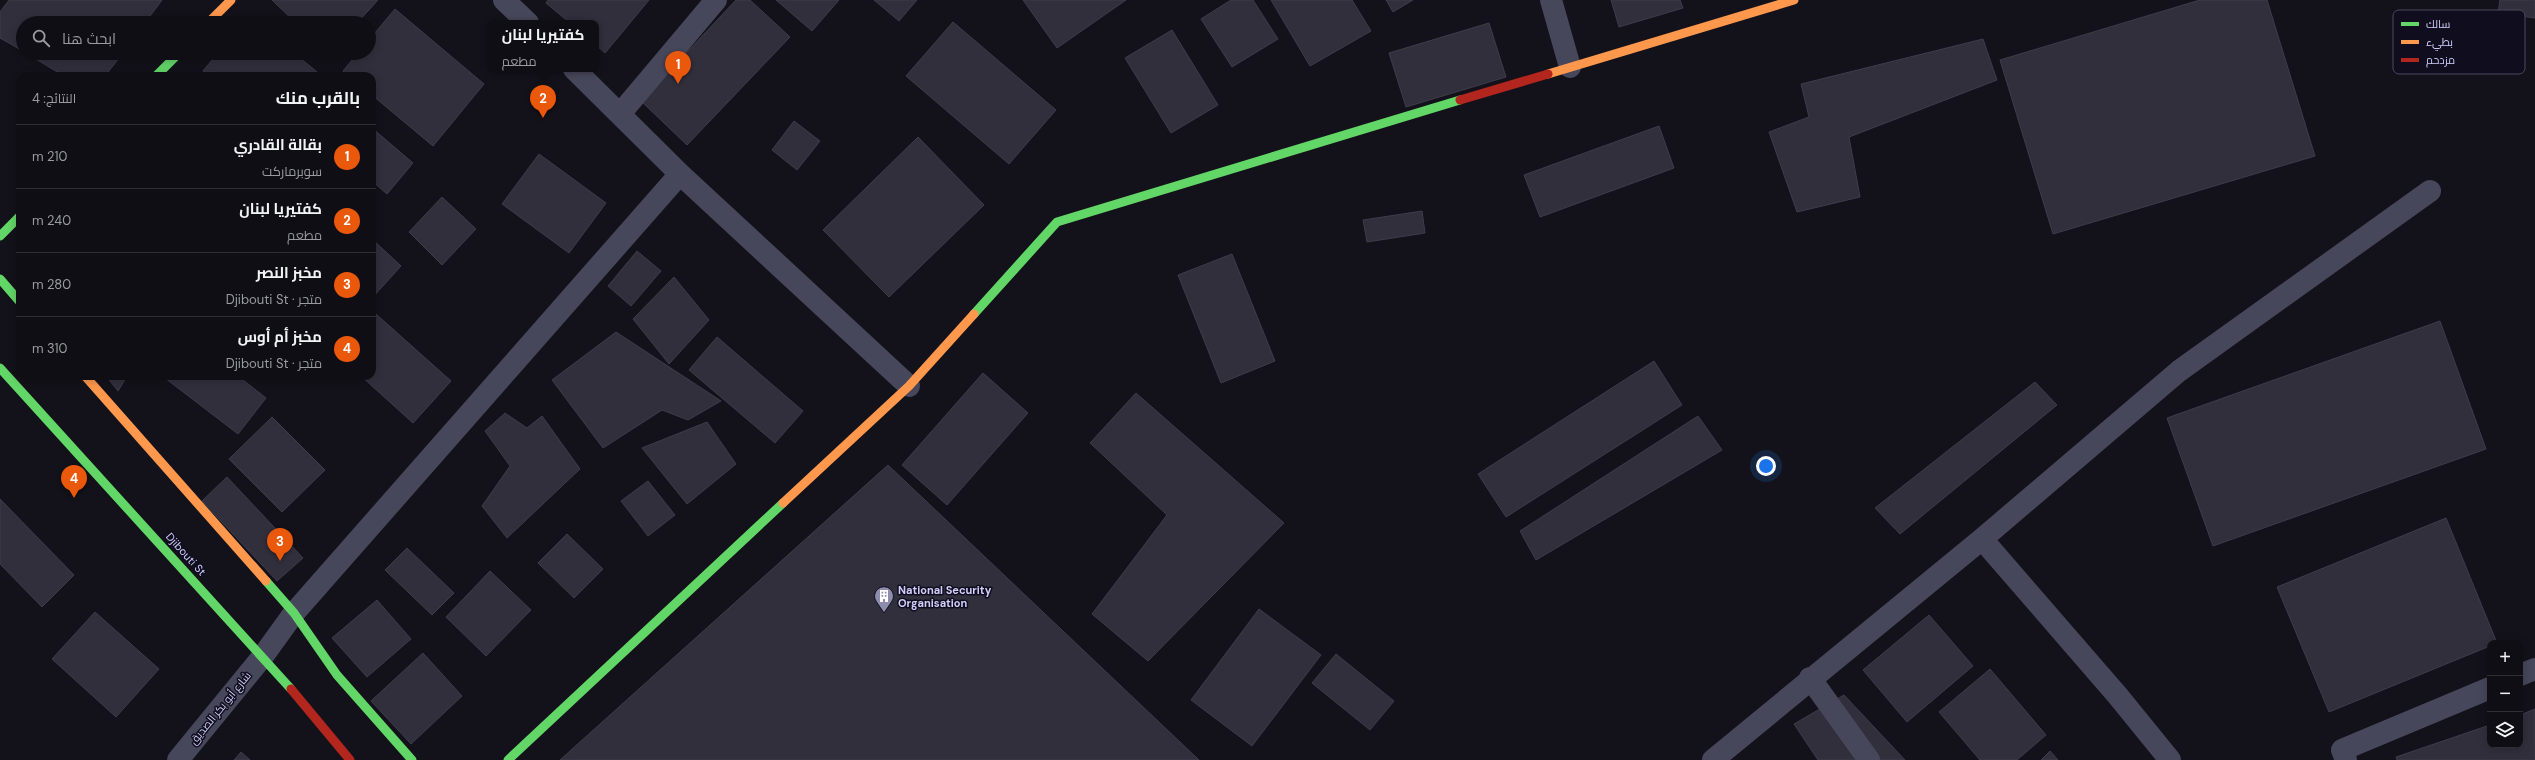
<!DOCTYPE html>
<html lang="ar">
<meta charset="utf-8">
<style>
body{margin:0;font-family:"DM Sans",Cairo,sans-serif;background:#17171d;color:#f1f3f6;direction:rtl}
.controls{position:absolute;right:12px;bottom:12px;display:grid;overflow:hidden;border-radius:8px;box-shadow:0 2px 10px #0003}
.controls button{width:36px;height:36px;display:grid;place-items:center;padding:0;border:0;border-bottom:1px solid #2e2e34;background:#0e0e14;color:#f1f3f6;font:20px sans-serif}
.you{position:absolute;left:1766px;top:466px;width:14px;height:14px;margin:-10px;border:3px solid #fff;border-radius:50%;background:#1a73e8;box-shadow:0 0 0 6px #1a73e833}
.badge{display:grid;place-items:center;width:26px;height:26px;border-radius:50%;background:#ea580c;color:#fff;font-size:13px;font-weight:700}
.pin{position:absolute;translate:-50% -33px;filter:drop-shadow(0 1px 2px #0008)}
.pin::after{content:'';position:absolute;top:21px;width:14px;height:12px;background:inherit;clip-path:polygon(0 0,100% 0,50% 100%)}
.popup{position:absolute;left:487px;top:20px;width:112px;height:52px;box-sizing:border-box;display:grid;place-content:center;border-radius:8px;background:#0e0e14;filter:drop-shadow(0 1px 3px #0005);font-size:13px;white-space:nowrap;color:#9b9ca0}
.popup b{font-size:15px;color:#f1f3f6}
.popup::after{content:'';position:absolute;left:50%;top:100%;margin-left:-8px;border:8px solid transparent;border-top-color:#0e0e14}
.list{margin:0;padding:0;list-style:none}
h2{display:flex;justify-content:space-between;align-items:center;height:52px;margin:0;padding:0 16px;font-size:17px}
h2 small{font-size:13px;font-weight:400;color:#9b9ca0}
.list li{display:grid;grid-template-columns:26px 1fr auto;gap:12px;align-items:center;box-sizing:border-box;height:64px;padding:0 16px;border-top:1px solid #2e2e34}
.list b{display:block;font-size:15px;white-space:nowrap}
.list p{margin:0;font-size:13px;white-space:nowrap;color:#9b9ca0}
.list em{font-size:13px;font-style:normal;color:#9b9ca0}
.icon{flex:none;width:22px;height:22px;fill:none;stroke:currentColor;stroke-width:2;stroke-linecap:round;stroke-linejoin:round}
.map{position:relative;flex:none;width:2535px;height:760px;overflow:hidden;direction:ltr}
.search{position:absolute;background:#0e0e14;box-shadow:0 2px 10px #0003;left:16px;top:16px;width:360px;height:44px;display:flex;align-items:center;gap:10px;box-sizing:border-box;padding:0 14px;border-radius:22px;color:#9b9ca0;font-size:15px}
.panel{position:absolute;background:#0e0e14;box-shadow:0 2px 10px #0003;left:16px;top:72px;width:360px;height:308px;border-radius:12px;direction:rtl}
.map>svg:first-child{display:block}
.building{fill:#312f3c;stroke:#3e3c4d}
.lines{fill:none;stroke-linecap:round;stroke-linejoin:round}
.street{stroke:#47475b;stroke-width:22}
.fast{stroke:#63d668;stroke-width:9}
.slow{stroke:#ff974d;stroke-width:9}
.jam{stroke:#b3261e;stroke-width:9}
.labels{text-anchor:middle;stroke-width:3;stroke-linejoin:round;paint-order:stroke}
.street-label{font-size:11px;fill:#d1cefb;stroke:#100e1e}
.poi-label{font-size:11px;font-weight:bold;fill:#d1cefb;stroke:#100e1e;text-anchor:start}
.key{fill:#100e1e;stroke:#4a4860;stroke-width:1}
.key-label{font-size:11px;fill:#d1cefb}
</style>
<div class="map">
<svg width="2535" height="760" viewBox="0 0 2535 760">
<rect width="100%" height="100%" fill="#13121a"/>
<path class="building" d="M9 0H162L145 23H23V51L0 38V12Z
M272 0H378L357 23H296Z
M548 0H649L605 53 596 45V23H570L546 3Z
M736 0H750L790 37 687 145 641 101Z
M776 0H839L812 31Z
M874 0H917L899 21Z
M1023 0H1126L1057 48Z
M1231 0H1253L1278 39 1232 67 1201 19Z
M1271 0H1352L1371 31 1310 66Z
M1386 0H1413L1393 12Z
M1611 0H1680L1683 8 1619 27Z
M2200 0H2267L2315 156 2053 234 2000 60Z
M2500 0H2535V18L2498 13Z
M395 9 484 84 433 146 372 95V76H349L343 71 358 53H369V40Z
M249 16 257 23H243Z
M953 22 1056 110 1009 164 906 76Z
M1489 23 1506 77 1406 107 1389 53Z
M1172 30 1218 105 1171 133 1125 58Z
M1983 39 1997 80 1849 137 1860 197 1797 212 1769 132 1809 117 1801 84Z
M26 53H123L105 76H64Z
M218 53H294L317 72 313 76H210L203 71Z
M794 121 820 141 797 170 772 150Z
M1659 126 1674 168 1540 217 1524 175Z
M372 128 413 163 387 194 372 181Z
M918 137 984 205 889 297 823 230Z
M539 154 606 203 569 253 502 204Z
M442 197 476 229 442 265 409 232Z
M1422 211 1425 233 1367 242 1363 220Z
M372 239 401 266 372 298Z
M637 251 661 271 631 306 608 286Z
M1232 254 1275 361 1221 383 1178 275Z
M674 277 709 320 669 364 633 319Z
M376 314 451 381 413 423 361 376H372V318Z
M2440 321 2486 449 2213 546 2167 418Z
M616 332 721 401 688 420 662 410 603 448 552 380Z
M717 337 803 411 775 443 689 370Z
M1654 361 1682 405 1506 517 1478 474Z
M983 373 1028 413 947 505 902 465Z
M106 376H127L118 391Z
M166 376H238L266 398 238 434 165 378Z
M2035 382 2057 405 1900 534 1875 508Z
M1136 393 1284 523 1148 661 1092 614 1167 515 1090 443Z
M505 413 527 428 542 416 580 469 507 538 482 506 510 466 485 431Z
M1698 416 1722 450 1536 560 1520 531Z
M272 417 325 470 282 512 229 459Z
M707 422 736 464 687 504 642 448Z
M888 465 1199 760H560Z
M227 477 303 558 277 581 202 501Z
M648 481 675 515 648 536 621 501Z
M0 499 74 575 42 607 0 564Z
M2446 518 2497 643H2490V646L2329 712 2277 587Z
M567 534 603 569 574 598 538 563Z
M407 548 454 593 432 615 385 570Z
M490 571 531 610 486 656 446 617Z
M377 600 411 639 367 677 332 638Z
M1259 609 1321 655 1252 746 1191 700Z
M95 612 159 669 116 717 52 659Z
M1929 615 1973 666 1907 722 1863 670Z
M423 653 462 696 411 744 371 701Z
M1336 654 1394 701 1370 730 1312 683Z
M1990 669 2046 735 2017 760H1980L1939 712Z
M1844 695 1905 760H1818L1794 724Z
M2535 709V760H2397L2396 757 2490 725V745H2520V715Z
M2050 751 2058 760H2041Z
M241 752 250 760H234Z"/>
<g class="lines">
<path class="street" d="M504 0 528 23
M1551 0 1570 67
M574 69 680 174 909 386
M620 114 716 0
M1982 539 2118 696 2170 760
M2520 675 2535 669
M1810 678 1869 760
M178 760 263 656 294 613 680 174
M1713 760 1982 539 2179 371 2430 191
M2346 760 2342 750 2490 688"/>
<path class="fast" d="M156 76 179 53
M0 236 20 216
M0 279 20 302
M974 314 1057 222 1460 100
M0 368 291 689
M266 581 294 613 337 675 412 760
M508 760 783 503"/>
<path class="slow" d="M208 23 231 0
M1548 74 1794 0
M85 376 266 581
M783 503 909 386 974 314"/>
<path class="jam" d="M1460 100 1548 74
M291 689 350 760"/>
</g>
<defs>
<symbol id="building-pin" viewBox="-11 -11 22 30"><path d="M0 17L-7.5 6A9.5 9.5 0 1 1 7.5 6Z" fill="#8e8cac" stroke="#100e1e"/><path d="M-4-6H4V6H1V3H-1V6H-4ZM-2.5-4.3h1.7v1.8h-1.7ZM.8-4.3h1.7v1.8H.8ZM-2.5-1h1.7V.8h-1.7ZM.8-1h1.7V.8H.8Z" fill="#fff"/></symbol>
</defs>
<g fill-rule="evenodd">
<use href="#building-pin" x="873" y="585" width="22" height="30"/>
</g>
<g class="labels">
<g class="street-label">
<text transform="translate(186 554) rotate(48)" y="4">Djibouti St</text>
<text transform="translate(220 708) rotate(-51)" y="4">شارع أبو بكر الصديق</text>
</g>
<g class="poi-label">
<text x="898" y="594">National Security<tspan x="898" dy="13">Organisation</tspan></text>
</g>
</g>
<rect x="2393" y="10" width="132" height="64" rx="6" class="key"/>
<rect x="2401" y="22" width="18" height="4" fill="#63d668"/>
<rect x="2401" y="40" width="18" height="4" fill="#ff974d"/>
<rect x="2401" y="58" width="18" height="4" fill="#b3261e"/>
<g class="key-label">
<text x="2426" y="28">سالك</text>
<text x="2426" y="46">بطيء</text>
<text x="2426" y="64">مزدحم</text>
</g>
</svg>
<div class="controls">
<button>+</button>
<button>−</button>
<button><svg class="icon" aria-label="layers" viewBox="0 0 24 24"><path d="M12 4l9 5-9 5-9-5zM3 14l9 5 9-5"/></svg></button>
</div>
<div class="you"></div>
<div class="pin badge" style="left:678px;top:84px">1</div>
<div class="pin badge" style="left:543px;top:118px">2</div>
<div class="popup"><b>كفتيريا لبنان</b>مطعم</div>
<div class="pin badge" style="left:280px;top:561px">3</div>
<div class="pin badge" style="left:74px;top:498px">4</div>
<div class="search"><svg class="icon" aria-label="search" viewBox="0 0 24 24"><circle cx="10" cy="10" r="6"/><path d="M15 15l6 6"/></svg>ابحث هنا</div>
<section class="panel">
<h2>بالقرب منك<small>النتائج: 4</small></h2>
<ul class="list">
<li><span class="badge">1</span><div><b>بقالة القادري</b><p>سوبرماركت</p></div><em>210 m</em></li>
<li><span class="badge">2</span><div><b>كفتيريا لبنان</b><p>مطعم</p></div><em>240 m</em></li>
<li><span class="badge">3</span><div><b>مخبز النصر</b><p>متجر · Djibouti St</p></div><em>280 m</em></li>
<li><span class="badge">4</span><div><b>مخبز أم أوس</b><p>متجر · Djibouti St</p></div><em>310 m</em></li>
</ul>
</section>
</div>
